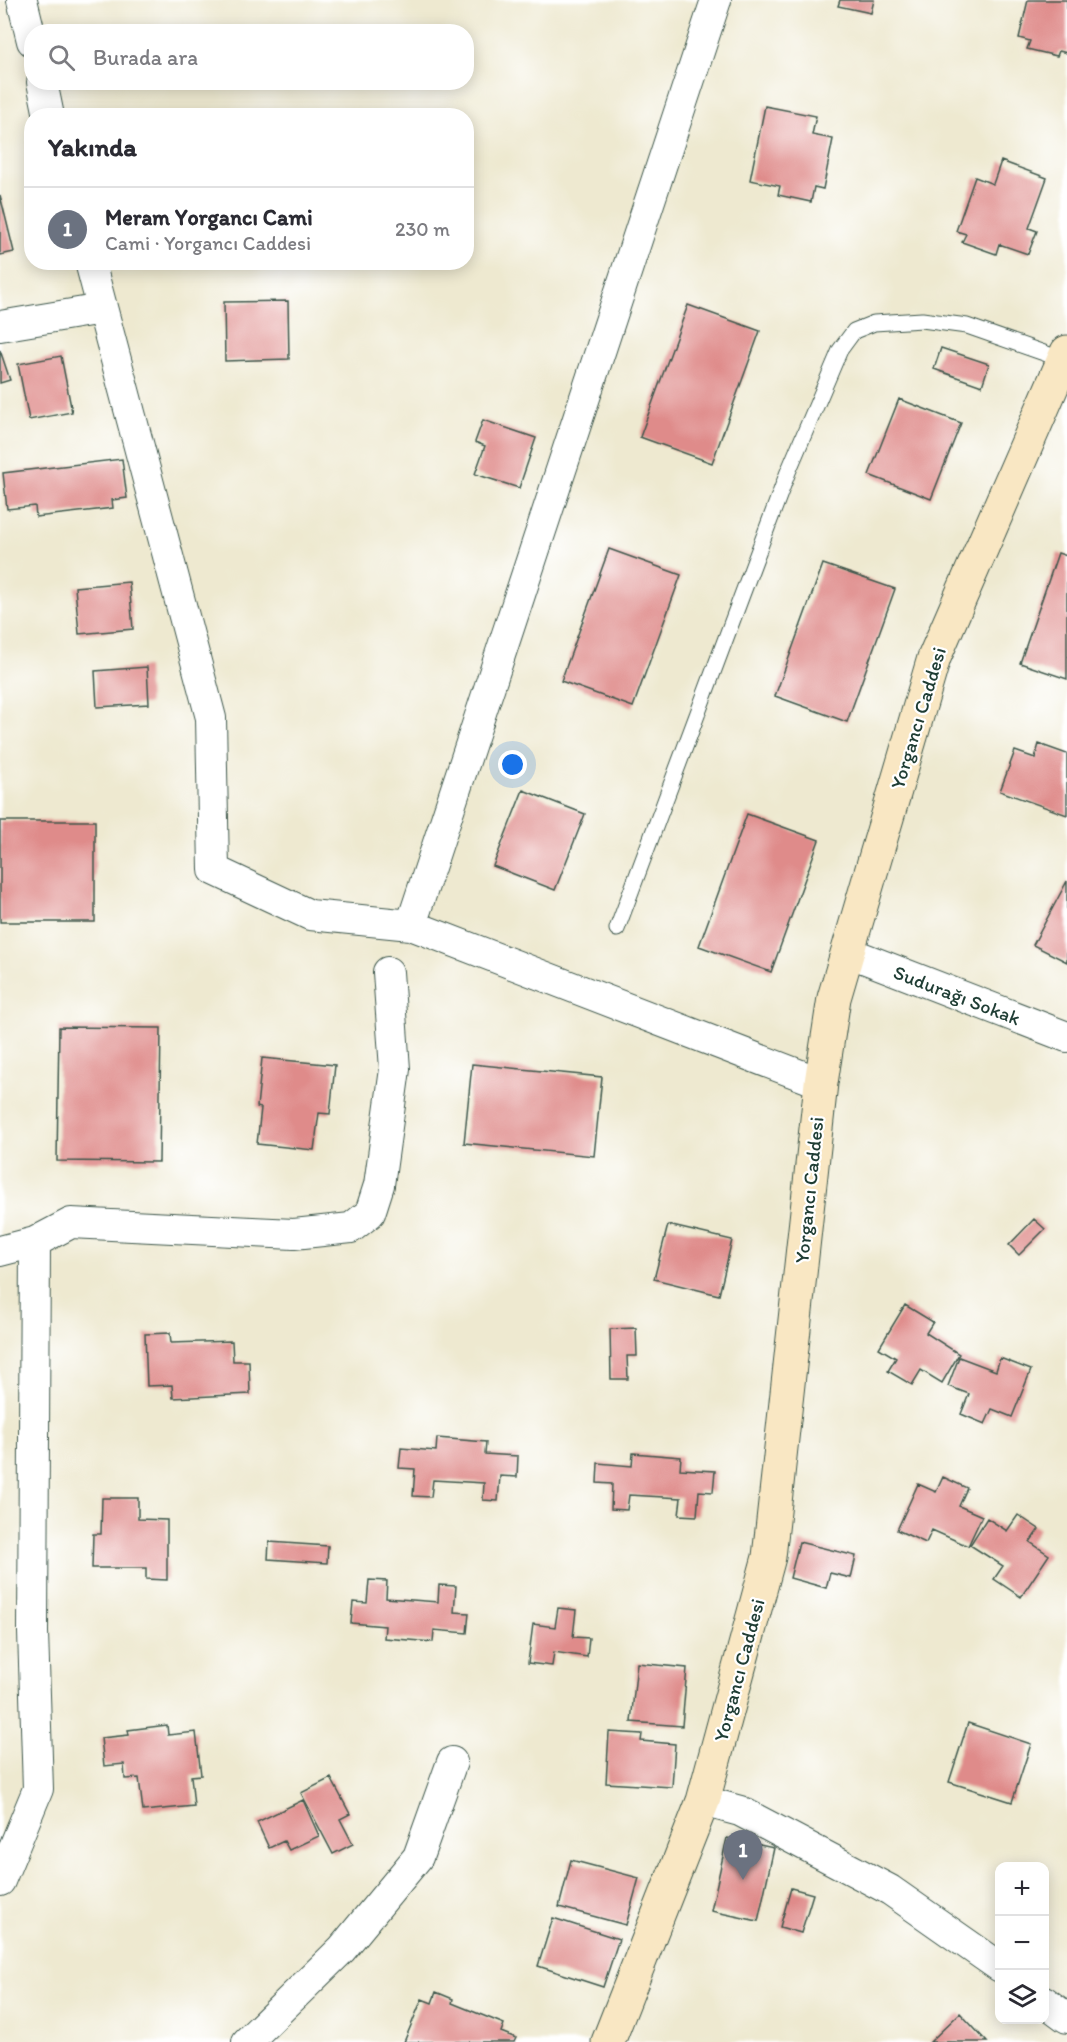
<!DOCTYPE html>
<html lang="tr">
<meta charset="utf-8">
<style>
body{margin:0;font-family:Itim,sans-serif;background:#f2f2f3;color:#2b2b33}
.controls{position:absolute;right:18px;bottom:18px;display:grid;overflow:hidden;border-radius:12px;box-shadow:0 3px 15px #0003}
.controls button{width:54px;height:54px;display:grid;place-items:center;padding:0;border:0;border-bottom:2px solid #e1e1e2;background:#fff;color:#2b2b33;font:30px sans-serif}
.you{position:absolute;left:513px;top:765px;width:21px;height:21px;margin:-15px;border:4px solid #fff;border-radius:50%;background:#1a73e8;box-shadow:0 0 0 9px #1a73e833}
.badge{display:grid;place-items:center;width:39px;height:39px;border-radius:50%;background:#b5179e;color:#fff;font-size:20px;font-weight:700}
.pin{position:absolute;translate:-50% -50px;filter:drop-shadow(0 2px 3px #0008)}
.pin::after{content:'';position:absolute;top:32px;width:21px;height:18px;background:inherit;clip-path:polygon(0 0,100% 0,50% 100%)}
.list{margin:0;padding:0;list-style:none}
h2{display:flex;justify-content:space-between;align-items:center;height:78px;margin:0;padding:0 24px;font-size:26px}
h2 small{font-size:20px;font-weight:400;color:#7c7c81}
.list li{display:grid;grid-template-columns:39px 1fr auto;gap:18px;align-items:center;box-sizing:border-box;height:84px;padding:0 24px;border-top:2px solid #e1e1e2}
.list b{display:block;font-size:22px;white-space:nowrap}
.list p{margin:0;font-size:20px;white-space:nowrap;color:#7c7c81}
.list em{font-size:20px;font-style:normal;color:#7c7c81}
.icon{flex:none;width:33px;height:33px;fill:none;stroke:currentColor;stroke-width:2;stroke-linecap:round;stroke-linejoin:round}
.map{position:relative;flex:none;width:1067px;height:2042px;overflow:hidden}
.search{position:absolute;background:#fff;box-shadow:0 3px 15px #0003;left:24px;top:24px;width:450px;height:66px;display:flex;align-items:center;gap:15px;box-sizing:border-box;padding:0 21px;border-radius:24px;color:#7c7c81;font-size:22px}
.panel{position:absolute;background:#fff;box-shadow:0 3px 15px #0003;left:24px;top:108px;width:450px;height:162px;border-radius:24px}
.map>svg:first-child{display:block}
.building{fill:#df8b8a}
.lines{fill:none;stroke-linecap:round;stroke-linejoin:round}
.lane-casing{stroke:#3e574b;stroke-width:17}
.street-casing{stroke:#3e574b;stroke-width:32}
.secondary-casing{stroke:#3e574b;stroke-width:35}
.lane{stroke:#fff;stroke-width:15}
.street{stroke:#fff;stroke-width:30}
.secondary{stroke:#f9e7c3;stroke-width:33}
.labels{text-anchor:middle;stroke-width:4.5;stroke-linejoin:round;paint-order:stroke}
.street-label{font-size:20px;fill:#1f3d34;stroke:#fff}
</style>
<div class="map">
<svg width="1067" height="2042" viewBox="0 0 1067 2042">
<rect width="100%" height="100%" fill="#fff"/>
<filter id="ink" filterUnits="userSpaceOnUse"><feTurbulence type="fractalNoise" baseFrequency=".0167" numOctaves="2"/><feDisplacementMap in="SourceGraphic" scale="12" xChannelSelector="R" yChannelSelector="G"/><feConvolveMatrix kernelMatrix="1 2 1 2 8 2 1 2 1" color-interpolation-filters="sRGB"/></filter>
<filter id="wash" filterUnits="userSpaceOnUse"><feTurbulence type="fractalNoise" baseFrequency=".008" numOctaves="4" result="noise"/><feDisplacementMap in="SourceGraphic" scale="24" xChannelSelector="R" yChannelSelector="G"/><feGaussianBlur stdDeviation="1.35" result="paint"/><feColorMatrix in="noise" values="0 0 0 0 0 0 0 0 0 0 0 0 0 0 0 0 0 1.4 0 .05"/><feComposite in="paint" operator="in"/></filter>
<g filter="url(#wash)">
<rect width="100%" height="100%" fill="#eee9d0"/>
<g id="blocks">
<path class="building" d="M840 0H874L871 13 838 6Z
M1028 0H1067V53L1059 51 1057 56 1027 49 1030 41 1019 38Z
M765 106 816 116 812 135 833 139 823 189 814 187 811 202 778 195 780 186 750 180Z
M1001 161 1047 178 1029 228 1037 231 1028 254 999 244 996 254 962 242 966 234 956 231 975 177 993 184Z
M0 195 14 252 0 255Z
M172 262H207V264L173 267Z
M288 301 289 359 225 361 224 302Z
M688 305 760 331 712 463 640 437Z
M941 348 989 364 982 386 934 369Z
M0 350 10 380 0 383Z
M61 356 72 412 29 420 18 364Z
M899 399 961 423 931 499 869 475Z
M483 420 536 438 519 488 475 474 485 446 475 442Z
M122 459 127 498 112 500 113 508 36 517 35 506 7 509 3 473Z
M609 549 681 575 633 707 561 681Z
M1058 553 1067 556V679L1020 663Z
M823 564 895 589 847 722 775 696Z
M129 582 133 629 79 634 75 587Z
M147 667 149 704 97 707 95 671Z
M1039 744 1067 754V815L1000 791 1015 751 1035 758Z
M523 790 585 814 555 890 493 866Z
M747 814 819 840 771 972 699 946Z
M0 821H95V922H0Z
M1067 881V962L1033 945Z
M59 1027 161 1028 159 1162 57 1161Z
M262 1058 335 1065 330 1114 319 1113 314 1150 257 1144 261 1108 257 1107Z
M472 1064 602 1077 594 1156 464 1143Z
M1034 1219 1045 1229 1019 1255 1009 1245Z
M668 1225 732 1240 719 1295 654 1279Z
M905 1305 933 1322 926 1333 959 1354 942 1383 921 1370 912 1385 888 1371 896 1358 879 1348Z
M636 1328 637 1356H627L628 1379H611L610 1329Z
M170 1333 171 1343 232 1341 233 1361H249L250 1394 173 1398 172 1385 147 1386 145 1334Z
M959 1357 996 1371 1000 1358 1031 1370 1012 1417 992 1409 985 1424 961 1414 969 1394 948 1386Z
M437 1438 486 1442 485 1454 518 1456 517 1477 500 1476 498 1501 483 1500 484 1483 433 1480 431 1497 413 1496 415 1469 399 1468 401 1448 436 1451Z
M633 1453 681 1457 680 1469 715 1471 713 1492 699 1491 697 1516 679 1515 681 1498 629 1495 627 1510 611 1509 612 1484 597 1483 598 1463 632 1466Z
M943 1477 967 1488 959 1506 982 1516 968 1546 932 1530 926 1543 897 1530 918 1484 936 1492Z
M102 1498H138V1519L167 1520V1580L146 1579V1568H92L93 1534H101Z
M1018 1515 1039 1529 1030 1542 1049 1555 1021 1597 994 1579 1003 1566 970 1545 987 1518 1007 1531Z
M269 1542 328 1546 327 1563 268 1559Z
M799 1542 856 1556 851 1578 830 1573 826 1588 790 1578Z
M369 1580 387 1581 386 1598 438 1602 439 1585 456 1586 454 1612 469 1613 467 1633 434 1630 433 1642 384 1638 385 1626 351 1623 353 1602 367 1603Z
M558 1608 576 1610 573 1637 589 1638 587 1657 554 1652 552 1666 528 1663 533 1624 555 1627Z
M637 1663 687 1668 682 1726 631 1722Z
M968 1723 1031 1744 1012 1802 949 1782Z
M167 1725 168 1735 196 1732 201 1775 191 1776 194 1806 143 1811 139 1778 125 1779 124 1764 104 1766 101 1738 129 1735 128 1730Z
M609 1732 642 1734 641 1741 675 1744 672 1787 606 1783Z
M331 1778 350 1814 340 1819 353 1844 333 1854 301 1793Z
M303 1800 319 1836 289 1850 284 1841 269 1848 257 1822Z
M727 1838 774 1848 758 1921 711 1911Z
M571 1860 639 1878 626 1925 559 1907Z
M791 1888 813 1894 801 1933 780 1927Z
M553 1918 619 1939 603 1987 538 1966Z
M436 1992 453 1999 452 2003 504 2024 501 2032 516 2038 514 2042H404L422 1999 432 2003Z
M960 2013 987 2042H930Z"/>
</g>
</g>
<g filter="url(#ink)">
<use href="#blocks" fill-opacity="0" stroke="#3e574b" stroke-width="1.5"/>
<g class="lines">
<defs>
<path id="lane" d="M617 929 788 472 840 350 854 331 874 323 922 320 967 326 1064 360"/>
<path id="street" d="M22 0 32 41
M42 82 49 116
M90 262 211 718 214 870 310 915 411 925 821 1083
M0 326 102 309
M411 925 716 0
M848 952 1067 1037
M0 1251 35 1242
M703 1801 740 1811 890 1890 1000 1967
M0 1881 38 1789 33 1632 35 1242 71 1223 294 1234 351 1228 370 1213 379 1185 395 1069 388 972
M1044 2001 1067 2018
M247 2042 342 1949 418 1857 452 1762"/>
<path id="secondary" d="M608 2042 703 1801 769 1557 821 1083 834 998 934 658 1067 352"/>
</defs>
<use href="#lane" class="lane-casing"/>
<use href="#street" class="street-casing"/>
<use href="#secondary" class="secondary-casing"/>
<use href="#lane" class="lane"/>
<use href="#street" class="street"/>
<use href="#secondary" class="secondary"/>
</g>
</g>
<g class="labels">
<g class="street-label">
<text transform="translate(918 718) rotate(-73)" y="7">Yorgancı Caddesi</text>
<text transform="translate(957 995) rotate(21)" y="7">Sudurağı Sokak</text>
<text transform="translate(809 1190) rotate(-84)" y="7">Yorgancı Caddesi</text>
<text transform="translate(739 1670) rotate(-75)" y="7">Yorgancı Caddesi</text>
</g>
</g>
</svg>
<div class="controls">
<button>+</button>
<button>−</button>
<button><svg class="icon" aria-label="layers" viewBox="0 0 24 24"><path d="M12 4l9 5-9 5-9-5zM3 14l9 5 9-5"/></svg></button>
</div>
<div class="you"></div>
<div class="pin badge" style="left:743px;top:1880px;background:#6b7280">1</div>
<div class="search"><svg class="icon" aria-label="search" viewBox="0 0 24 24"><circle cx="10" cy="10" r="6"/><path d="M15 15l6 6"/></svg>Burada ara</div>
<section class="panel">
<h2>Yakında<small></small></h2>
<ul class="list">
<li><span class="badge" style="background:#6b7280">1</span><div><b>Meram Yorgancı Cami</b><p>Cami · Yorgancı Caddesi</p></div><em>230 m</em></li>
</ul>
</section>
</div>
